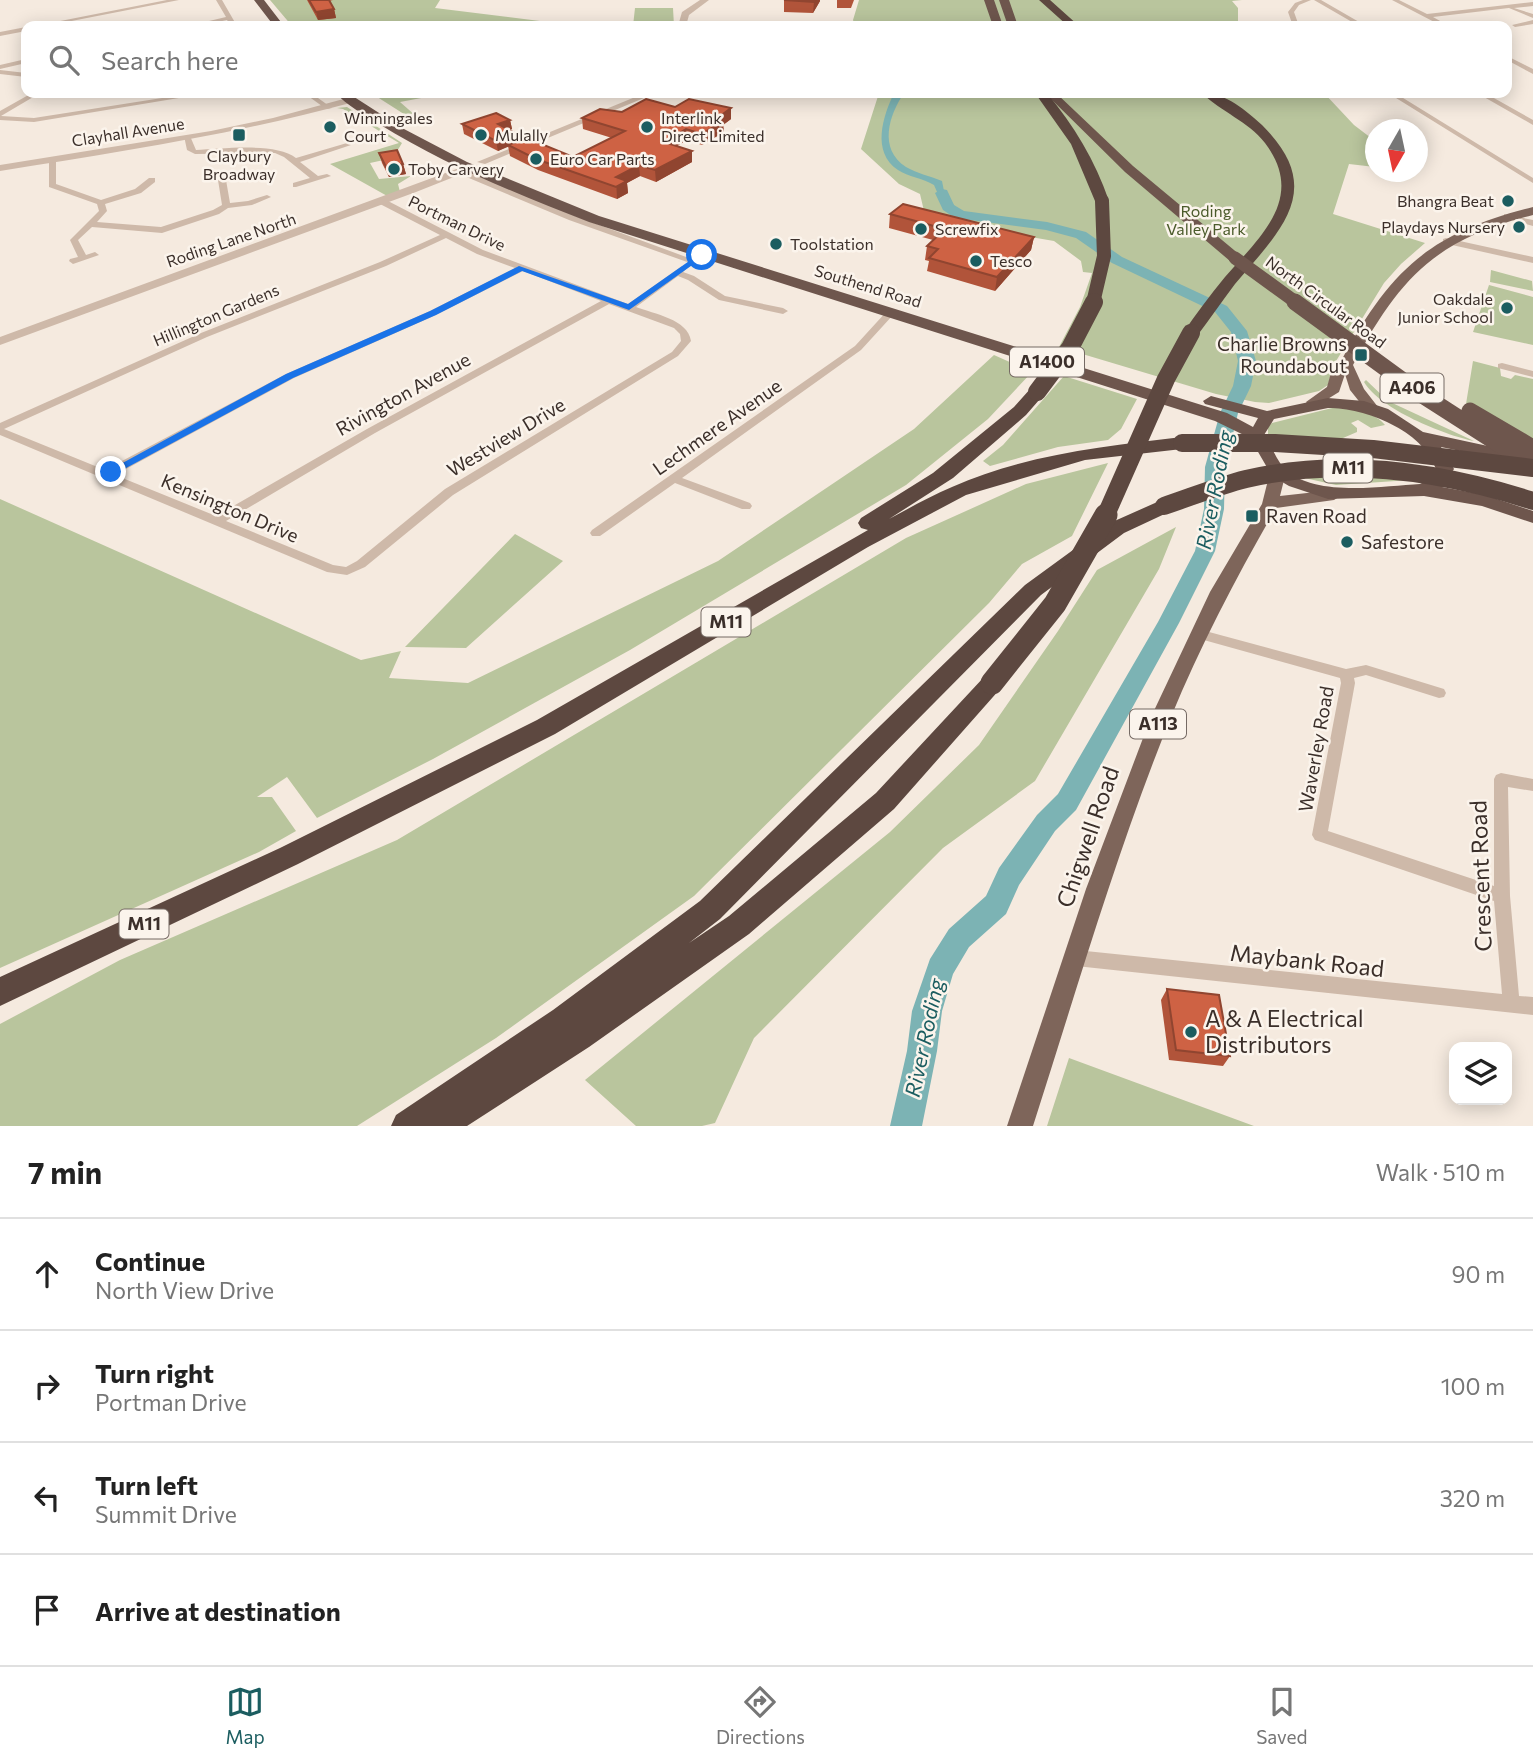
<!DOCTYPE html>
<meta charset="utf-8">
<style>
body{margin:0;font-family:Commissioner,sans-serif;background:#f6f6f6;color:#222}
.controls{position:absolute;right:21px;bottom:21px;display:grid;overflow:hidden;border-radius:14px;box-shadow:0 4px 18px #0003}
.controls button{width:63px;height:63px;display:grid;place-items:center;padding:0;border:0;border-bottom:2px solid #e0e0e0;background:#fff;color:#222;font:35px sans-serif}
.compass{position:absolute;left:1365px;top:119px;width:63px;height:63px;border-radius:50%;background:#fff;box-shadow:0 4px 18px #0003;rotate:189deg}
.stop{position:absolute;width:21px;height:21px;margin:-16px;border:5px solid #1a73e8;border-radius:50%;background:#fff}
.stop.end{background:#1a73e8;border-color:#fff;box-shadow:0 2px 7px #0008}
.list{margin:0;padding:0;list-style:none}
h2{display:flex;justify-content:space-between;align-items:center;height:91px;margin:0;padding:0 28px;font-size:30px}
h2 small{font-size:23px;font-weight:400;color:#767676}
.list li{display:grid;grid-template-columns:46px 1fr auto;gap:21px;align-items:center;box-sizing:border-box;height:112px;padding:0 28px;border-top:2px solid #e0e0e0}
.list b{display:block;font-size:26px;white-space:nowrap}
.list p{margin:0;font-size:23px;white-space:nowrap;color:#767676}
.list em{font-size:23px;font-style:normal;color:#767676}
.icon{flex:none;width:38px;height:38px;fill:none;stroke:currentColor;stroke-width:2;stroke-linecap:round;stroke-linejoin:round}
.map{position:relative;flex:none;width:1533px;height:1126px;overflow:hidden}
.search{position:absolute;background:#fff;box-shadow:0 4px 18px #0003;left:21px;right:21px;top:21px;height:77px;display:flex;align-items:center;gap:18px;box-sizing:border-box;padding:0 24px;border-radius:14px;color:#767676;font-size:26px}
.sheet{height:539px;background:#fff}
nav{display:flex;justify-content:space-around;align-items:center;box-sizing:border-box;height:98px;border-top:2px solid #e0e0e0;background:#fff;font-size:19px;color:#767676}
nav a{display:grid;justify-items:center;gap:4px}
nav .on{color:#1b5d60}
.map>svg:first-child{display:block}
.green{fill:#b9c59d}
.water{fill:#7cb3b4}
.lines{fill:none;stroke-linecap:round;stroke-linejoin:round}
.river{fill:#7cb3b4;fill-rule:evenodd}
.minor{fill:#ceb9a9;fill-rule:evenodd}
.tertiary{fill:#ceb9a9;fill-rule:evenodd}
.primary{fill:#7e655a;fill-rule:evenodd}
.trunk{fill:#6e564d;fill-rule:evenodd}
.motorway{fill:#5d4840;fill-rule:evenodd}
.trunk-bridge-far1{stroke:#6e564d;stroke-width:13}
.trunk-bridge{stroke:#6e564d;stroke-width:17}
.motorway-bridge-far2{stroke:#5d4840;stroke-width:14}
.motorway-bridge-far1{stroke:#5d4840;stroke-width:18}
.motorway-bridge{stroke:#5d4840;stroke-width:23}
.wall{fill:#b1543a}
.shaded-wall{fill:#904530}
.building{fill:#ce6244;stroke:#904530;stroke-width:2}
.route{fill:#1a73e8}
.poi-dot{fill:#1b5d60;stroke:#fbf4ec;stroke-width:2.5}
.labels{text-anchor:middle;stroke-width:5;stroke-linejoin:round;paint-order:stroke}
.far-poi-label{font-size:16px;fill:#3b2f2a;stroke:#fbf4ec;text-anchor:start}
.far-street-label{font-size:16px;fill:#3b2f2a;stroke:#fbf4ec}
.far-park-label{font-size:16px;fill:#4b5b2b;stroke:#fbf4ec}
.shield{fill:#fbf4ec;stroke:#756a64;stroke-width:2}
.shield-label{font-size:18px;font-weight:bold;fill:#3b2f2a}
.poi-label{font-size:19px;fill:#3b2f2a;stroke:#fbf4ec;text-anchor:start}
.street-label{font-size:19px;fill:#3b2f2a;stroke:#fbf4ec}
.water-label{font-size:21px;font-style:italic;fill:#1b5d60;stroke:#fbf4ec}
.near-street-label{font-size:23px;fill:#3b2f2a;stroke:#fbf4ec}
.near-poi-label{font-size:23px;fill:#3b2f2a;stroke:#fbf4ec;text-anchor:start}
</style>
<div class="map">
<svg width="1533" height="1126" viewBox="0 0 1533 1126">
<rect width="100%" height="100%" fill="#f5eadf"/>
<path class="green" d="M270 0H440L435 8 580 26H292Z
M859 0H1242L1232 1 1238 8V26H855L853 20Z
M635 8H673L674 26H633Z
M371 93H448L400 102 416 116H407Z
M879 93H1324L1354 125 1375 141V167L1349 164 1333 214 1425 243 1401 264 1384 283 1333 366 1328 385 1319 391 1269 403 1255 402 1216 394 1059 347 1080 307 1092 273 1083 272 1081 261 1054 241 960 225 924 211 920 194 899 184 861 149Z
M347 107 402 143 393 158 370 163 379 179 411 176 398 184 400 192 389 197 330 164 399 143 343 109 337 108Z
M1491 270 1532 281 1533 291 1490 282Z
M1489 285 1533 297V345L1473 332Z
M994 355 1032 372 988 419 906 485 630 650 433 759 317 818 287 777 257 797H272L296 831 259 852 0 968V499L361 660 401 651 389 678 468 683 718 561 914 429Z
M1473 361 1500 368 1501 376 1511 379 1515 375 1533 379V442L1466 404Z
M1064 376 1137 399 1121 429 1108 440 1058 447 990 466 983 461 1003 445Z
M1366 380 1388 401 1474 441C1444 435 1380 409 1364 382Z
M1332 408C1348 407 1376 412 1385 425L1371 428 1358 420 1351 423 1357 428V432L1336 441 1268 437V426L1272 423Z
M1108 463 1072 536 1022 564 989 603 694 896 496 1038 357 1126H0V1024L120 960 397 840 906 538 1026 484Z
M1347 475 1411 480 1336 485 1300 477Z
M1176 527 1159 569 1035 781 943 848 754 1038 715 1123 702 1126H636L585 1080 890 832 979 745 1058 631 1097 570Z
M515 534 563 561 466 648 405 647Z
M1069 1058 1254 1126H1047Z"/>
<path class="water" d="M894 93H904C889 115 878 149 906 167 916 173 930 176 942 181L944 191 958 211 955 217 944 208 934 185C923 178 908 177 898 170 871 152 883 116 894 93Z"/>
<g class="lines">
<path class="river" d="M942 189 947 190 954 205 964 211 1047 222 1086 232 1122 257 1227 306 1247 331 1256 361 1251 386 1238 413 1225 467 1224 509 1215 551 1179 623 1076 810 1055 831 1019 885 1006 914 969 947 953 974 942 1011 937 1051 922 1126H890L907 1051 912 1011 930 959 949 929 986 896 999 868 1037 815 1058 794 1158 622 1195 551 1204 509 1205 467 1220 413 1233 386 1238 361 1231 332 1215 312 1112 263 1076 238 1046 230 955 218 943 210 935 193Z"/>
<path class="minor" d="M167 0H179L46 26H35Z
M216 0H222L237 26H231L227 20 198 26H188L226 17Z
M1303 0H1311L1299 5 1294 12 1299 26H1293L1288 12 1295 3Z
M1314 0H1321L1366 26H1359Z
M1392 0H1399L1427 14 1533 2V6L1514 8 1533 14V18L1509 8 1433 17 1449 26H1442Z
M1533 20V24L1515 27 1512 25Z
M26 27V31L0 36V32Z
M1507 56 1533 69V74L1507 60Z
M26 59V63L0 69V65Z
M0 70 26 73V77L0 74Z
M32 93H40L1 116 34 118 194 93H209L34 122 0 120V111Z
M304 93H311L332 108 326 109Z
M1388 93H1395L1533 178V183Z
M1477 93H1485L1533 120V125Z
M184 136H190L196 150C222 149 276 142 296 158L347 143 351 145 300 162 318 176 327 174 331 176 296 187H293V183L310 178 284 157 275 153 195 154 187 150Z
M49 158 56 160V184L101 200 135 189 149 178H155V182L141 193 105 204 107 211 97 222 161 227 213 210 222 205 218 180 222 178 226 180 230 203 248 201 267 195 271 197 252 205 228 208 219 214 162 233 92 227 78 240 86 255 95 252 99 255 73 264 69 261 70 259 78 257 70 240 99 211 97 204 49 187Z
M457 169H463L575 216 697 261 690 263 569 220 457 173Z
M380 200H386L483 250 628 304 682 266 686 269 683 272 694 276 725 296 783 308 788 311 783 314 719 300 688 280 678 276 636 307C654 314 688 319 691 341L678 356 453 495 365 567 347 575 327 572 0 435V423L201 333 380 262 440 235 380 204ZM446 238 477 254 515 268 430 311 286 374 105 470 4 429 207 337 386 266ZM523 271 601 301 367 429 216 516 115 475 294 378 436 315ZM609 304 674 328 680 334 681 341 672 352 445 489 357 561 346 567 333 565 226 521 375 433Z
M1504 214 1533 220V226L1504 218Z
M1446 238 1533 257V263L1443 243V239Z
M890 310 895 313 893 315 861 350 682 478 750 503 752 506 750 509H742L675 483 600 536H592L590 533 592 530 855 346 887 311Z
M1502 363 1533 371V377L1498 368V364Z
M1198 629 1346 669 1366 665 1444 689 1446 693 1444 697 1439 698 1366 675 1354 678 1355 683 1328 831 1494 886V779L1496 775 1501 773 1533 779V791L1508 787 1510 896 1519 996 1533 997V1015L1076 966 1070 964 1068 958 1070 952 1076 950 1502 994 1494 901 1315 840 1312 835 1341 683 1340 678 1193 637 1191 634 1193 631Z"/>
<path class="tertiary" d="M700 0H709L689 15 686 26H678L682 12Z
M645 93H656L485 164 477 162Z
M351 97 355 100 354 102C237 134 119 152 0 171V165L211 131 273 118Z
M470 164 475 167 474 169 416 192 0 345V337Z"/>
<path class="primary" d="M1533 207V215C1436 239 1399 278 1353 365L1364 389 1378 407 1376 410H1366L1350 390 1345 374 1339 392 1318 405H1308L1306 402 1327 387 1332 369 1340 363C1390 270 1429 233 1533 207Z
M1278 467 1286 472 1280 496 1334 490 1342 495 1334 500 1276 508C1237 576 1201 644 1171 717 1117 850 1077 989 1033 1126H1007L1086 889 1151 717 1210 592 1262 504 1270 472Z"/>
<path class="trunk" d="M254 0H264L284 26H274Z
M984 0H994L1003 26H993Z
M999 0H1009L1018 26H1008Z
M336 93H348L404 129 467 162 599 216 1227 413 1253 427 1258 418 1205 404 1203 401 1211 396 1267 411 1328 398 1364 401 1388 409 1423 432 1530 455 1533 459 1524 464 1441 447 1454 469 1442 487 1485 495 1533 511V523L1482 506 1424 496 1328 499 1289 486 1272 476 1250 438 1215 421 589 222C517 194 445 165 379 124 365 115 346 105 336 93ZM1328 408C1365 408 1423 430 1436 469L1430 479 1420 484C1383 486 1313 498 1284 468 1276 459 1271 445 1264 435L1274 419Z
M1045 93H1056L1133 166 1240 255V261H1230L1125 172Z"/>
<path class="motorway" d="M1039 0H1050L1079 26H1068Z
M1035 93H1047C1074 126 1095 160 1109 201L1107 204H1097L1095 201 1071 144Z
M1202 93C1224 92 1246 110 1262 125 1327 189 1281 230 1235 284 1222 301 1210 319 1197 336L1191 338 1183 333C1196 314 1210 295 1225 277 1259 238 1307 198 1265 143 1248 121 1221 112 1202 93Z
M1037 387 1046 392 1026 415 953 478 889 519C910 508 930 496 952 487 1024 455 1104 446 1182 437L1191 443 1182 449 1085 460 966 495 868 547 555 734 298 864 0 1006V977L280 848 537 720 868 530 861 528 858 523 861 518 933 473 1014 407 1031 388Z
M1164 499 1171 501 1174 506 1171 511 1124 533 1041 595 720 919 689 943 729 916 876 793 984 677 992 674 1000 677 1004 683 1000 689 894 809 749 934 589 1047 467 1126H391L396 1115 553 1010 700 901 1025 585 1110 523Z"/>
<path class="trunk-bridge-far1" d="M1235 258 1297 303"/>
<path class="trunk-bridge" d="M1295 302 1421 394 1533 466
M1470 411 1533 448"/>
<path class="motorway-bridge-far2" d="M1093 303 1104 256 1102 201"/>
<path class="motorway-bridge-far1" d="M1037 392 1070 348 1094 302
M1182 443H1275L1373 449 1533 468
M1164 506C1191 497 1218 486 1246 479 1342 457 1440 471 1533 501
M1105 517 1166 379 1191 333"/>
<path class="motorway-bridge" d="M992 683 1055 604 1106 515"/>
</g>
<path class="wall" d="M307 0H333L329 1 334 9 336 18 318 20Z
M837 0H854L851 8H837Z
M784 1H820L813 13 784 12Z
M675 107 731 108V119L723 125 724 132 702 145 687 140 677 146 692 162 656 182 640 176 627 183 628 193 617 199 538 170 510 156 508 146 498 151 464 134 462 124 510 120 512 129 510 130 517 142 573 157 612 138 583 129 582 118 622 112Z
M379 153 403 164 406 174 389 177 382 163Z
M890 214 1034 237 1031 250 995 291 927 271 929 261 925 260 927 246 933 240 889 228Z
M1167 989 1230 1056 1223 1066 1169 1060 1161 1000Z"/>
<path class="shaded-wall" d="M815 0H820V1L813 13 814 2Z
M334 9 336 18 318 20 316 12Z
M731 108V119L723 125 724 132 702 145V134L716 119Z
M510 120 512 129 499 134 498 124Z
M686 129 687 140 665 153 664 142Z
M515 133 517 143 498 151 496 141Z
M692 151V162L656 182 655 170Z
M403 164 406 174 389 177 386 167Z
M639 165 640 176 627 183 628 193 617 199 616 177Z
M1034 237 1031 250 995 291 997 277Z"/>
<path class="building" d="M309 0H329L334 9 316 12Z
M784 0H815L814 2Z
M646 99 675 107 689 99 731 108 716 119 723 121 702 134 686 129 664 142 692 151 655 170 639 165 616 177 627 181 616 187 536 159 508 145 527 138 573 157 625 131 582 118 600 109 622 112Z
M496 113 510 120 498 124 515 133 496 141 462 124Z
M397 150 403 164 386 167 379 153Z
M903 204 1034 237 997 277 929 258 938 249 927 246 945 229 890 214Z
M1167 989 1219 995 1230 1056 1176 1050Z"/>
<path class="route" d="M702 252 705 256 629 310 522 271 436 315 293 378 115 474 106 472 286 374 430 311 519 266 628 304Z"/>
<g class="poi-dot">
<circle cx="330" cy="127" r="7"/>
<circle cx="647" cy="127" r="7"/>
<rect x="232" y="128" width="14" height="14" rx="3.5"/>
<circle cx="481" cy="135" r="7"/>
<circle cx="536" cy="159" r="7"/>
<circle cx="394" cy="169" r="7"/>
<circle cx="1508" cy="201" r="7"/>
<circle cx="1519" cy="227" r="7"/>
<circle cx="921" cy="229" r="7"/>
<circle cx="776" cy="244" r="7"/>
<circle cx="976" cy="261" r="7"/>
<circle cx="1507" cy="308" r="7"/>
<rect x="1354" y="348" width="14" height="14" rx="3.5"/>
<rect x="1245" y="509" width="14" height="14" rx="3.5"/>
<circle cx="1347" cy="542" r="7"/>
<circle cx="1191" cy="1032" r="7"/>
</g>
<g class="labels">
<g class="far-poi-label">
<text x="344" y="124">Winningales<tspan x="344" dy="18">Court</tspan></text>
<text x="661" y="124">Interlink<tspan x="661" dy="18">Direct Limited</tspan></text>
<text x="495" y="141">Mulally</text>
<text x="239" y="162" text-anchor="middle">Claybury<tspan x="239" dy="18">Broadway</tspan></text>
<text x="550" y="165">Euro Car Parts</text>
<text x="408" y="175">Toby Carvery</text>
<text x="1494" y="207" text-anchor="end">Bhangra Beat</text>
<text x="1505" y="233" text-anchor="end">Playdays Nursery</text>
<text x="935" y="235">Screwfix</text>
<text x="790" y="250">Toolstation</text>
<text x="990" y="267">Tesco</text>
<text x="1493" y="305" text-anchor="end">Oakdale<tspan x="1493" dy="18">Junior School</tspan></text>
</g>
<g class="far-street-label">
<text transform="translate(128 132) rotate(-9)" y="6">Clayhall Avenue</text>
<text transform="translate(457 223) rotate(26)" y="6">Portman Drive</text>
<text transform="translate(231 240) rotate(-19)" y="6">Roding Lane North</text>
<text transform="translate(868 286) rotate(17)" y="6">Southend Road</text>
<text transform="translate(1326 302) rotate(36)" y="6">North Circular Road</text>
<text transform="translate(216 315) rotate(-23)" y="6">Hillington Gardens</text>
</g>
<g class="far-park-label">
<text x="1206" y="217">Roding<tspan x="1206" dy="18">Valley Park</tspan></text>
</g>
<g class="shield">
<rect x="1010" y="347.5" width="74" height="29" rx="5"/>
<rect x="1380.5" y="373.5" width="63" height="29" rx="5"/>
<rect x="1323.5" y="453.5" width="49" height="29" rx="5"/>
<rect x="701.5" y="607.5" width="49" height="29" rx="5"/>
<rect x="1130" y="709.5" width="56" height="29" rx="5"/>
<rect x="119.5" y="909.5" width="49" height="29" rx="5"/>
</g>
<g class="shield-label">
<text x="1047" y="368">A1400</text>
<text x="1412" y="394">A406</text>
<text x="1348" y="474">M11</text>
<text x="726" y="628">M11</text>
<text x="1158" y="730">A113</text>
<text x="144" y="930">M11</text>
</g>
<g class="poi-label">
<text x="1347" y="351" text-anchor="end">Charlie Browns<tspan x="1347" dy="22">Roundabout</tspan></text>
<text x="1266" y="523">Raven Road</text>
<text x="1361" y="549">Safestore</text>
</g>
<g class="street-label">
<text transform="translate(403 394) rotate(-29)" y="7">Rivington Avenue</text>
<text transform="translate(717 427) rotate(-35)" y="7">Lechmere Avenue</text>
<text transform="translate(506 437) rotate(-31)" y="7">Westview Drive</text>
<text transform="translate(230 508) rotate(23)" y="7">Kensington Drive</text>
<text transform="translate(1316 749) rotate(-80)" y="7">Waverley Road</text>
</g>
<g class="water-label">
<text transform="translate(1215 490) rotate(-79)" y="7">River Roding</text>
<text transform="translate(925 1038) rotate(-78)" y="7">River Roding</text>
</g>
<g class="near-street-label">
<text transform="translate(1088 837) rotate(-71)" y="8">Chigwell Road</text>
<text transform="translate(1481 876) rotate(-92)" y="8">Crescent Road</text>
<text transform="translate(1307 961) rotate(6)" y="8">Maybank Road</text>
</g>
<g class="near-poi-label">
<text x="1205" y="1027">A &amp; A Electrical<tspan x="1205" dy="26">Distributors</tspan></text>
</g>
</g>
</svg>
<div class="controls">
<button><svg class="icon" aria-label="layers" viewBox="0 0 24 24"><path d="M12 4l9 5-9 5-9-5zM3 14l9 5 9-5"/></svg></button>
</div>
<svg class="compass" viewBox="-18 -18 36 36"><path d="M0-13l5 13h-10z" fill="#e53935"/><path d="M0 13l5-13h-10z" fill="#767676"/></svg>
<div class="stop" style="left:702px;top:255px"></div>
<div class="stop end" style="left:111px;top:472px"></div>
<div class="search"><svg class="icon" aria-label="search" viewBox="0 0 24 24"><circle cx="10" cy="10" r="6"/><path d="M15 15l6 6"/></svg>Search here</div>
</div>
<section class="sheet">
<h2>7 min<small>Walk · 510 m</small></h2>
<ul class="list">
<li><svg class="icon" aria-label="ahead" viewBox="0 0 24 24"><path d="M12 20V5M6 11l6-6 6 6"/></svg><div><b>Continue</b><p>North View Drive</p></div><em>90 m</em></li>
<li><svg class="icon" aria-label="right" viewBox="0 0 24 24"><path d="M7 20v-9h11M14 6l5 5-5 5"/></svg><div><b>Turn right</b><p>Portman Drive</p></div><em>100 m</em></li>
<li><svg class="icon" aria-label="left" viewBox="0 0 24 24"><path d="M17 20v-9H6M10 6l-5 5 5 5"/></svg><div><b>Turn left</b><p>Summit Drive</p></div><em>320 m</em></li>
<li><svg class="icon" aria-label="arrive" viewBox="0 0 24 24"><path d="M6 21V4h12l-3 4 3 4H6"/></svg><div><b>Arrive at destination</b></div></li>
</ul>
</section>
<nav>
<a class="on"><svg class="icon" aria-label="map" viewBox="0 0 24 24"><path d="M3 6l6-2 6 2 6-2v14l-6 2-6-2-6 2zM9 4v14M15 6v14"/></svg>Map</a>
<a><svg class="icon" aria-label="directions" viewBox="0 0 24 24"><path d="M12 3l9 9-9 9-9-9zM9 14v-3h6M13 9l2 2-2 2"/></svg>Directions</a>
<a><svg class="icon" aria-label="saved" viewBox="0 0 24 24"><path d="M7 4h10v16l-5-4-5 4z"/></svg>Saved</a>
</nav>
